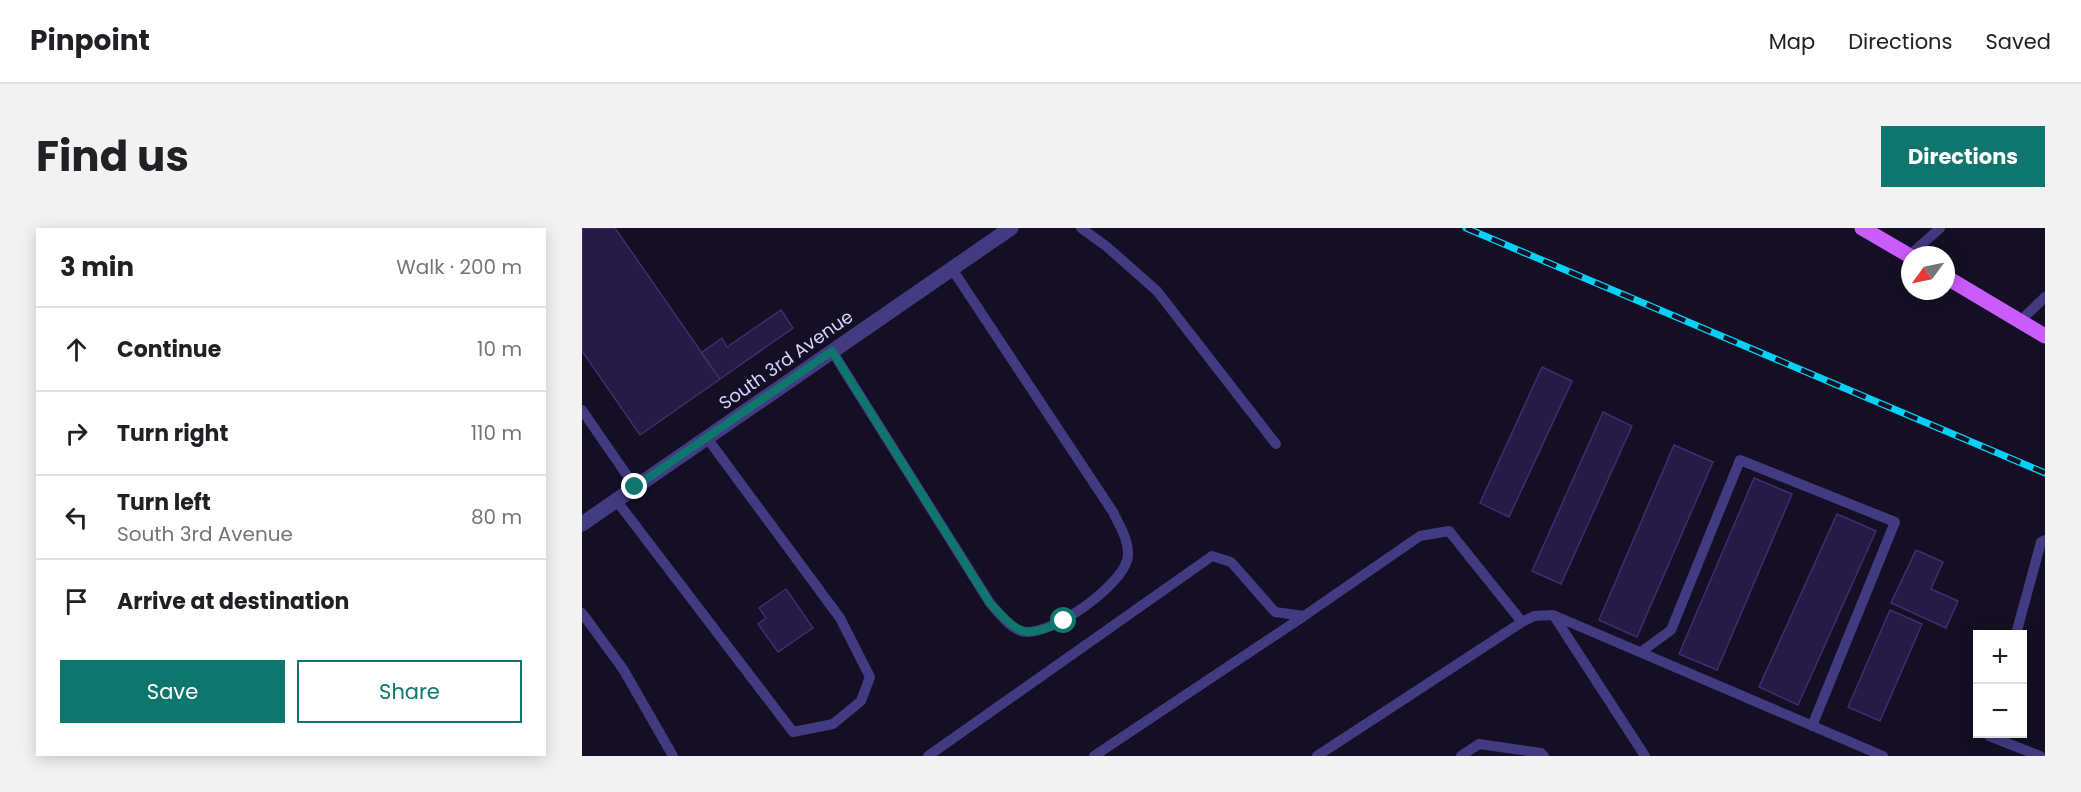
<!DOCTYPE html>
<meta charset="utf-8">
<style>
body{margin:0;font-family:Poppins,sans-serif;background:#f2f2f2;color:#202124}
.controls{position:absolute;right:18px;bottom:18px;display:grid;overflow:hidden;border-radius:0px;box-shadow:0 3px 15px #0003}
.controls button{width:54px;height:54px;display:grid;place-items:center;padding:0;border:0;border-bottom:2px solid #e0e0e0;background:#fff;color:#202124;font:30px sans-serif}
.compass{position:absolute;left:1319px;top:18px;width:54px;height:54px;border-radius:50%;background:#fff;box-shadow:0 3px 15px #0003;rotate:237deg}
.stop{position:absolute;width:18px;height:18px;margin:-14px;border:4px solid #0f766e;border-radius:50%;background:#fff}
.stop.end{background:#0f766e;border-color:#fff;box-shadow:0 2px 6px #0008}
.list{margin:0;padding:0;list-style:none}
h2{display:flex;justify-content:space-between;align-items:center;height:78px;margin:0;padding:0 24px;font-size:26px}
h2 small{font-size:20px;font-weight:400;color:#757577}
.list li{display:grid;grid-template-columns:39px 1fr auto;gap:18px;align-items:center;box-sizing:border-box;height:84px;padding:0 24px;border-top:2px solid #e0e0e0}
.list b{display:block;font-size:22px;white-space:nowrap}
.list p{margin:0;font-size:20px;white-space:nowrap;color:#757577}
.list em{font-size:20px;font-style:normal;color:#757577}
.actions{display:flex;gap:12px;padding:18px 24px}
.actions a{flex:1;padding:14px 0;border:2px solid #0f766e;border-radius:0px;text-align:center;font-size:21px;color:#0f766e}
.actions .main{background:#0f766e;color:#fff}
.icon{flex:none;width:33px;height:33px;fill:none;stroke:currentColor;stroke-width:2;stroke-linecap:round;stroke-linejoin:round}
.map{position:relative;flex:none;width:1463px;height:528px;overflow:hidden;border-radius:0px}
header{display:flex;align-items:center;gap:36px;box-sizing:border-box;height:84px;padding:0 30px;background:#fff;border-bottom:2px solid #e0e0e0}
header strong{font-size:28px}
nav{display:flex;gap:33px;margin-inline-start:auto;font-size:21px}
.intro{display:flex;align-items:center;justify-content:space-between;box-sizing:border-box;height:144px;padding:0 36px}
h1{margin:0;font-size:42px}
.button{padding:15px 27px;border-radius:0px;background:#0f766e;color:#fff;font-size:21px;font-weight:700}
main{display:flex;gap:36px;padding:0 36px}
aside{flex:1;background:#fff;border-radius:0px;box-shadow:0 3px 15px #0003}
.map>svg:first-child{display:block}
.building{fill:#261b45;stroke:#3f2e70;stroke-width:1.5}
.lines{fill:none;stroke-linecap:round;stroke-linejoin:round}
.service{stroke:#423b82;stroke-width:10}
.minor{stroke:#423b82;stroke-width:15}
.primary{stroke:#cb5cfc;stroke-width:15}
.rail-casing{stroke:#05d0f8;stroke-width:7}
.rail{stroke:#140f24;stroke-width:4.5;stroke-dasharray:14;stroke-linecap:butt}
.route{stroke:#0f766e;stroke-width:8}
.labels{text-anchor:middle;stroke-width:6;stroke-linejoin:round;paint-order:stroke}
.street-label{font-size:18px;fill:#dad3fe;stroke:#140f24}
</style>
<header>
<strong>Pinpoint</strong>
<nav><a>Map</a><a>Directions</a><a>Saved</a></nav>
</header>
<div class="intro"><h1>Find us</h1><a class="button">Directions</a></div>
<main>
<aside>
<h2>3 min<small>Walk · 200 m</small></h2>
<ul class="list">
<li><svg class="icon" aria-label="ahead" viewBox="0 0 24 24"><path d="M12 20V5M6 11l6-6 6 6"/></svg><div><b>Continue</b></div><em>10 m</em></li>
<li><svg class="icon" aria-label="right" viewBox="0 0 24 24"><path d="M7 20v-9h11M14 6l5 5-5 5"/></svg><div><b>Turn right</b></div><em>110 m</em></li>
<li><svg class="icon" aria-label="left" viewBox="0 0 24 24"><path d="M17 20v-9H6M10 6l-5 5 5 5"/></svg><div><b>Turn left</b><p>South 3rd Avenue</p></div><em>80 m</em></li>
<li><svg class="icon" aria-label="arrive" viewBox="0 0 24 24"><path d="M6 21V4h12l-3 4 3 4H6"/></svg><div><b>Arrive at destination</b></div></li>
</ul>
<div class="actions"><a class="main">Save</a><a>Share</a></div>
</aside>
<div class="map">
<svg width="1463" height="528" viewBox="0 0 1463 528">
<rect width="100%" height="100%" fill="#140f24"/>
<path class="building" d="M0 0H33L138 151 58 207 0 123Z
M199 82 211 100 138 151 119 125 140 110 145 119Z
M960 139 990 153 927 289 898 275Z
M1021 184 1050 198 979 356 950 343Z
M1092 217 1131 234 1055 409 1017 392Z
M1172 250 1210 266 1135 442 1097 426Z
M1255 286 1294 303 1216 477 1177 459Z
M1334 322 1361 334 1349 361 1376 373 1364 400 1309 375Z
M204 361 231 400 196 424 176 396 184 390 177 380Z
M1308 382 1340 396 1298 493 1266 479Z"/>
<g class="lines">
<path class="service" d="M499 0 524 18 575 63 694 216
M1328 27 1358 0
M1438 93 1463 69
M250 123 408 375C416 384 427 399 439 403 466 412 546 354 546 327 547 312 537 297 531 284L370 41
M0 182 53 259
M34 272 211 504 251 496 279 473 288 449 258 390 125 210
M0 385 41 441 91 528
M972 388 1063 528
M1434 406 1459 314 1463 312
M1059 424 1089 402 1158 232 1313 294 1230 498
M1408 506 1407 508 1458 528
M346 528 630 328 649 334 693 384 722 388 838 308 867 303 940 394
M512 528 722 388
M735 528 940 394 952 388 971 387 1301 528
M879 528 897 516 959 525 962 528"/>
<path class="minor" d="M0 296 429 0"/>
<path class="primary" d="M1280 0 1328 28
M1364 49 1463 108"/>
<defs>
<path id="rail" d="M884 0 1463 245"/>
</defs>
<use href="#rail" class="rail-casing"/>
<use href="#rail" class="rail"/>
</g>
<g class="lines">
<path class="route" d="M53 259 250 123 408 375C438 407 441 411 482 393"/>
</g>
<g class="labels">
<g class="street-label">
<text transform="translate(204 132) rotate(-35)" y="6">South 3rd Avenue</text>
</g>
</g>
</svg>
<div class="controls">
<button>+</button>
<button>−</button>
</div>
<svg class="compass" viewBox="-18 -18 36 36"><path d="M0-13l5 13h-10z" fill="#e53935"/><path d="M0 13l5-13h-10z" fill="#757577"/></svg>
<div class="stop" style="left:482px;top:393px"></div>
<div class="stop end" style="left:53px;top:259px"></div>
</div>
</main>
